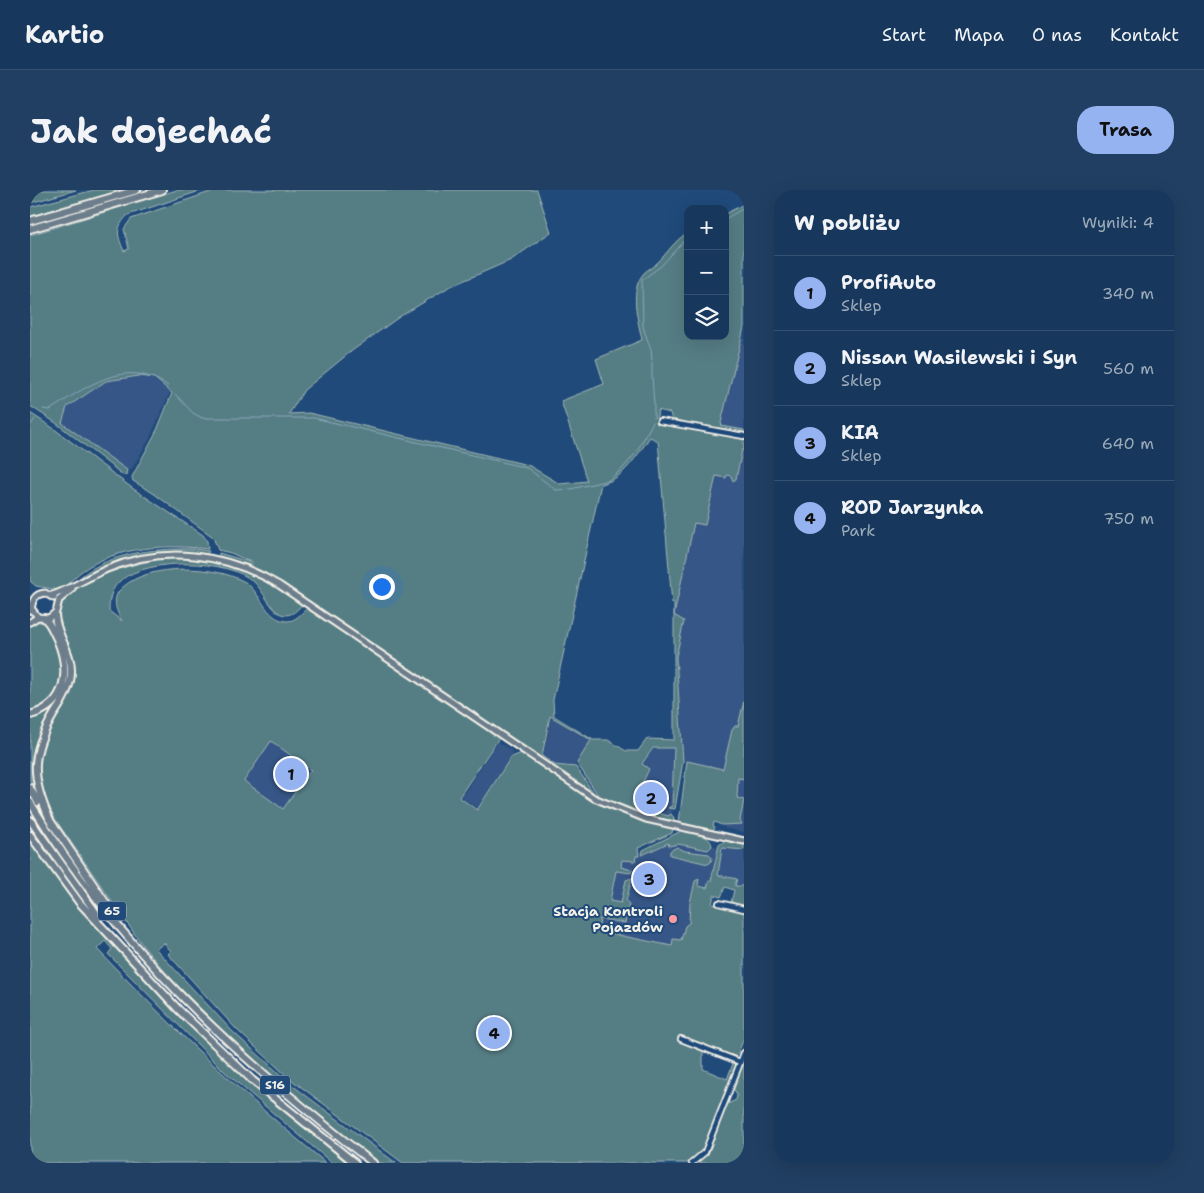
<!DOCTYPE html>
<html lang="pl">
<meta charset="utf-8">
<style>
body{margin:0;font-family:"Shantell Sans",sans-serif;background:#203f62;color:#f1f3f6}
.controls{position:absolute;right:15px;top:15px;display:grid;overflow:hidden;border-radius:10px;box-shadow:0 5px 20px #0002}
.controls button{width:45px;height:45px;display:grid;place-items:center;padding:0;border:0;border-bottom:1px solid #365272;background:#17385c;color:#f1f3f6;font:25px sans-serif}
.you{position:absolute;left:351px;top:396px;width:18px;height:18px;margin:-12px;border:4px solid #fff;border-radius:50%;background:#1a73e8;box-shadow:0 0 0 8px #1a73e833}
.badge{display:grid;place-items:center;width:32px;height:32px;border-radius:50%;background:#95b2f1;color:#111;font-size:16px;font-weight:700}
.pin{position:absolute;translate:-50% -50%;border:2px solid #fff;box-shadow:0 1px 5px #0006}
.list{margin:0;padding:0;list-style:none}
h2{display:flex;justify-content:space-between;align-items:center;height:65px;margin:0;padding:0 20px;font-size:21px}
h2 small{font-size:16px;font-weight:400;color:#9eacbb}
.list li{display:grid;grid-template-columns:32px 1fr auto;gap:15px;align-items:center;box-sizing:border-box;height:75px;padding:0 20px;border-top:1px solid #365272}
.list b{display:block;font-size:19px;white-space:nowrap}
.list p{margin:0;font-size:16px;white-space:nowrap;color:#9eacbb}
.list em{font-size:16px;font-style:normal;color:#9eacbb}
.icon{flex:none;width:28px;height:28px;fill:none;stroke:currentColor;stroke-width:2;stroke-linecap:round;stroke-linejoin:round}
.map{position:relative;flex:none;width:714px;height:973px;overflow:hidden;border-radius:20px}
header{display:flex;align-items:center;gap:30px;box-sizing:border-box;height:70px;padding:0 25px;background:#17385c;border-bottom:1px solid #365272}
header strong{font-size:24px}
nav{display:flex;gap:28px;margin-inline-start:auto;font-size:18px}
.intro{display:flex;align-items:center;justify-content:space-between;box-sizing:border-box;height:120px;padding:0 30px}
h1{margin:0;font-size:35px}
.button{padding:12px 22px;border-radius:20px;background:#95b2f1;color:#111;font-size:18px;font-weight:700}
main{display:flex;gap:30px;padding:0 30px}
aside{flex:1;background:#17385c;border-radius:20px;box-shadow:0 5px 20px #0002}
.map>svg:first-child{display:block}
.built{fill:#355786}
.green{fill:#557d84;stroke:#a4b7b6;fill-rule:evenodd}
.lines{fill:none;stroke-linecap:round;stroke-linejoin:round}
.stream{stroke:#8aa9bc;stroke-width:1}
.minor-casing{stroke:#f4f1e8;stroke-width:8}
.major-casing{stroke:#f4f1e8;stroke-width:9}
.highway-casing{stroke:#f4f1e8;stroke-width:10}
.minor{stroke:#1f4a7a;stroke-width:4.5}
.major{stroke:#6c7d8c;stroke-width:5}
.highway{stroke:#6c7d8c;stroke-width:6}
.poi-dot{fill:#ff9aa2;stroke:#1f4a7a;stroke-width:2}
.labels{text-anchor:middle;stroke-width:4;stroke-linejoin:round;paint-order:stroke}
.shield{fill:#1f4a7a;stroke:#b4bfc7;stroke-width:1}
.shield-label{font-size:12px;font-weight:bold;fill:#f4f1e8}
.poi-label{font-size:14px;font-weight:bold;fill:#f4f1e8;stroke:#1f4a7a;text-anchor:end}
</style>
<header>
<strong>Kartio</strong>
<nav><a>Start</a><a>Mapa</a><a>O nas</a><a>Kontakt</a></nav>
</header>
<div class="intro"><h1>Jak dojechać</h1><a class="button">Trasa</a></div>
<main>
<div class="map">
<svg width="714" height="973" viewBox="0 0 714 973">
<rect width="100%" height="100%" fill="#1f4a7a"/>
<filter id="ink" filterUnits="userSpaceOnUse"><feTurbulence type="fractalNoise" baseFrequency=".02" numOctaves="2"/><feDisplacementMap in="SourceGraphic" scale="10" xChannelSelector="R" yChannelSelector="G"/><feConvolveMatrix kernelMatrix="1 2 1 2 8 2 1 2 1" color-interpolation-filters="sRGB"/></filter>
<g filter="url(#ink)">
<path class="built" d="M714 137V240L692 235 691 233Z
M109 186 123 189 140 202 119 250 101 280H97L32 233 37 217 76 191Z
M627 235 714 251V642L694 638 706 583 644 569 642 628 598 615 619 579 613 575 624 558H644V413Z
M521 527 560 551 545 576 524 574 513 565Z
M241 550 281 580 253 619 214 591Z
M468 552 482 561 481 567 447 618 431 607Z
M653 645 678 651 683 656 714 658V696H705L706 689 686 685 674 766 563 741 560 682Z"/>
<path class="green" d="M0 0H46L0 13Z
M64 0H93L0 26V17Z
M147 0H173L98 25C85 38 87 45 94 61L99 59 94 39 101 29 186 0H507L521 42 481 70 419 97 369 127 319 163 274 200 259 224 279 223 498 275 530 294 557 291 531 211 574 194 566 169 612 150C608 130 598 99 615 82 618 79 624 77 627 73 638 63 644 50 658 43V146H695V24L714 14V137L691 233 692 236 714 240V242L642 230 640 223 628 220 626 232 714 248V260H712L706 289 703 291 701 286 697 285 696 288 686 286 675 335 664 333 644 425 654 431 646 467 653 571 645 619 638 618 642 616 644 558H623L612 574 619 579 602 615 638 626 641 624 644 628 643 631 600 621 569 607 547 573 561 550 520 526 512 566 525 575 546 577 564 603 544 592 251 392 220 375 189 366V363L223 373 201 363 188 360 183 347 123 303 103 291 102 287 127 240 142 203 124 188 109 186 76 191 37 217 32 233 97 280 96 285H93L26 233 0 216V45ZM620 247 628 251 642 413H644V550L617 549 608 561H596L578 550H563L524 526 523 510 571 294C593 290 608 264 620 247Z
M0 223 23 238 102 298 173 345 177 351 178 359C138 354 87 356 52 381 44 387 38 395 29 400L6 396 0 391Z
M164 359 179 361 177 364C128 357 84 370 43 394 72 363 123 358 164 359Z
M136 368C194 368 223 380 271 413V416C265 422 260 427 251 424 239 418 234 401 224 392 197 368 119 368 91 390 81 398 79 409 79 421L92 431C85 419 81 407 93 397 120 373 185 375 215 392 231 402 235 429 256 431 265 432 272 423 278 417L469 548 429 607 447 620 481 567 492 563C545 599 579 623 643 639L642 643 608 658 609 666H606L605 671 592 670 591 677 602 680 601 683 586 681 580 711 591 713 596 690 602 688 596 711 599 714 595 733 570 729 568 741 642 756 643 749 651 750 655 736 659 733 660 713 665 691 669 689 668 696 677 698 679 691H681L689 655 695 651 714 655V660L692 658 688 685 707 689 705 696H714V716L701 713 704 700 695 697 691 707 684 705 682 714 714 722V848L706 868 659 851 673 859V879L697 889 704 871 707 875 678 952 673 961 658 973H373L259 888 207 840 138 764 141 761 134 753 126 759 202 841 262 895 366 973H349L225 873 147 795 113 756 25 629C12 605 3 579 11 551 16 536 32 516 40 501 47 479 41 462 32 442 30 438 26 432 27 427 28 390 107 373 136 368ZM241 551 281 580 253 619 214 591Z
M6 431 16 434C20 443 26 453 29 463 38 488 26 515 0 523V435Z
M27 443H28C32 453 38 464 39 476 42 504 19 522 8 546 0 563 1 581 5 599L0 591V528C23 521 40 501 38 476 37 465 31 453 27 443Z
M714 511V589L708 588 707 608 714 610 710 630 712 634 692 635 684 632 683 636 685 637 682 642 650 634 649 632 657 571 693 579 702 540 705 536H708Z
M651 641C662 642 680 643 682 656L678 660 648 654 639 656 638 653 612 665 613 660Z
M0 651 51 720 149 827 223 894 317 973H302L196 883 78 764 82 759 75 751 67 759C139 835 214 906 296 973H0Z
M647 657 655 661 679 664 682 668 681 672 678 674 640 665V661Z
M714 869V973H667L677 963 695 915 706 910 707 905 703 897Z"/>
<g class="lines">
<path class="stream" d="M695 29 714 18
M622 170 621 160 613 137 612 90 631 76 658 46
M622 172C621 192 625 209 624 228
M145 204 163 223 172 228H284L497 278 526 300 541 299 579 290 593 278 605 264
M13 219 20 220C56 197 96 166 138 196
M0 236 5 229
M607 261 623 232"/>
<defs>
<path id="minor" d="M630 231 714 246
M689 713 714 719
M651 849 710 872
M662 973 675 962 714 863"/>
<path id="major" d="M22 405C41 399 58 387 77 379 134 355 196 363 249 395L564 608 616 629 714 651
M1 418 8 427 19 428 26 422 29 410 42 399
M1 421C2 411 4 404 15 403L24 408
M0 432 8 427"/>
<path id="highway" d="M0 31 107 0
M0 39 132 0
M0 525C38 515 40 480 27 449 23 442 21 434 15 429
M0 598 8 612
M0 612C90 761 207 868 343 973
M19 629 86 728
M0 630 69 727
M20 630C1 588 0 564 24 524 33 511 41 497 41 482 42 461 25 444 25 424
M0 645 49 712 148 819 222 890 325 973"/>
</defs>
<use href="#minor" class="minor-casing"/>
<use href="#major" class="major-casing"/>
<use href="#highway" class="highway-casing"/>
<use href="#minor" class="minor"/>
<use href="#major" class="major"/>
<use href="#highway" class="highway"/>
</g>
</g>
<circle class="poi-dot" cx="643" cy="729" r="5"/>
<g class="labels">
<g class="shield">
<rect x="68" y="711.5" width="28" height="19" rx="4"/>
<rect x="230" y="885.5" width="30" height="19" rx="4"/>
</g>
<g class="shield-label">
<text x="82" y="725">65</text>
<text x="245" y="899">S16</text>
</g>
<g class="poi-label">
<text x="633" y="726">Stacja Kontroli<tspan x="633" dy="16">Pojazdów</tspan></text>
</g>
</g>
</svg>
<div class="controls">
<button>+</button>
<button>−</button>
<button><svg class="icon" aria-label="layers" viewBox="0 0 24 24"><path d="M12 4l9 5-9 5-9-5zM3 14l9 5 9-5"/></svg></button>
</div>
<div class="you"></div>
<div class="pin badge" style="left:261px;top:584px">1</div>
<div class="pin badge" style="left:621px;top:608px">2</div>
<div class="pin badge" style="left:619px;top:689px">3</div>
<div class="pin badge" style="left:464px;top:843px">4</div>
</div>
<aside>
<h2>W pobliżu<small>Wyniki: 4</small></h2>
<ul class="list">
<li><span class="badge">1</span><div><b>ProfiAuto</b><p>Sklep</p></div><em>340 m</em></li>
<li><span class="badge">2</span><div><b>Nissan Wasilewski i Syn</b><p>Sklep</p></div><em>560 m</em></li>
<li><span class="badge">3</span><div><b>KIA</b><p>Sklep</p></div><em>640 m</em></li>
<li><span class="badge">4</span><div><b>ROD Jarzynka</b><p>Park</p></div><em>750 m</em></li>
</ul>
</aside>
</main>
